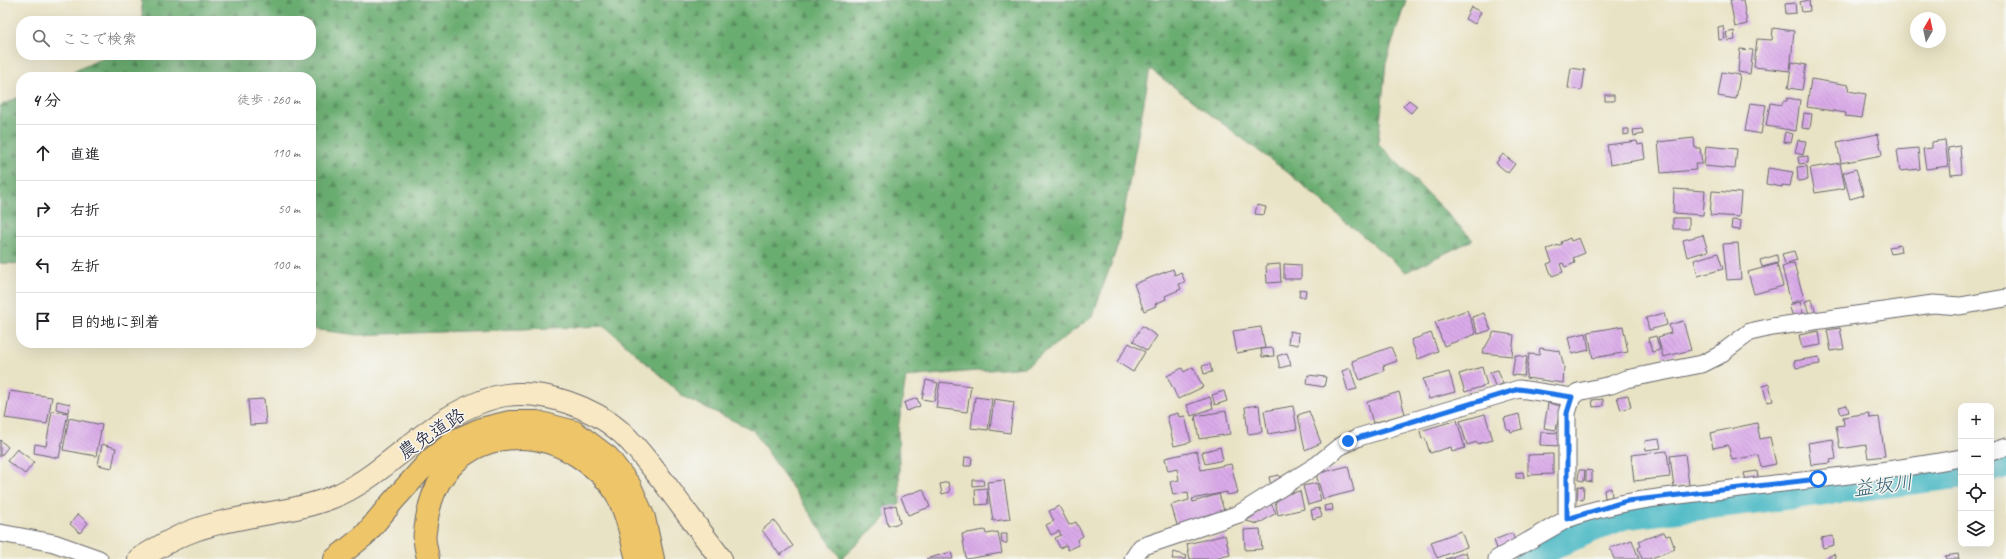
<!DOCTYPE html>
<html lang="ja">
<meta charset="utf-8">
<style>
body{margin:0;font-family:Caveat,"Klee One",sans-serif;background:#f2f2f2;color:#202124}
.controls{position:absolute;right:12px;bottom:12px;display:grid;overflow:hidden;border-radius:8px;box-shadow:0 4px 16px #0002}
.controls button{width:36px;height:36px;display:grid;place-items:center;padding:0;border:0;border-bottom:1px solid #e0e0e0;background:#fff;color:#202124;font:20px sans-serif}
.compass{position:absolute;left:1910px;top:12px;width:36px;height:36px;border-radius:50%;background:#fff;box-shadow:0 4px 16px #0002;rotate:9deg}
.stop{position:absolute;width:12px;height:12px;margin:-9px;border:3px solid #1a73e8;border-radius:50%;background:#fff}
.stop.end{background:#1a73e8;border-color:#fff;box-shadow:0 1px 4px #0008}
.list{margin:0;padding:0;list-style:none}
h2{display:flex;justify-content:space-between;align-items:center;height:52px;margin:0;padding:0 16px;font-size:17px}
h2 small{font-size:13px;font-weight:400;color:#757577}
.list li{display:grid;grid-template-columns:26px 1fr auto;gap:12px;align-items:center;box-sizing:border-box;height:56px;padding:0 16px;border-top:1px solid #e0e0e0}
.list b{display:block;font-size:15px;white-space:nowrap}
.list em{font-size:13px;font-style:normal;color:#757577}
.icon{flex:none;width:22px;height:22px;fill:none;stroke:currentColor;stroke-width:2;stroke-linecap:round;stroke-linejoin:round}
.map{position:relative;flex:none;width:2006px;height:559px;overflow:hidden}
.search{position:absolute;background:#fff;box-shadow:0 4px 16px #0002;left:16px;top:16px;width:300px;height:44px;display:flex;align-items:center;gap:10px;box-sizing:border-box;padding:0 14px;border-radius:16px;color:#757577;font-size:15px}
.panel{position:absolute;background:#fff;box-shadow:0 4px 16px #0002;left:16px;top:72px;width:300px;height:276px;border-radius:16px}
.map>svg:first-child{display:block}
.forest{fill:url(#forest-firs);stroke:#466856}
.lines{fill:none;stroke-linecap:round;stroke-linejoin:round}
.river{stroke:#4bb9c5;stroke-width:27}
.building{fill:url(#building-back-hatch)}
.street-casing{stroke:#68666b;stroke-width:19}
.secondary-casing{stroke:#68666b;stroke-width:24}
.highway-casing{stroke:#68666b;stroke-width:24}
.street{stroke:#fff;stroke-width:17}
.secondary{stroke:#f8e8c3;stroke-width:22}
.highway{stroke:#eec569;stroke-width:22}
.route{stroke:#1a73e8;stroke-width:5}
.labels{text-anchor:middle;stroke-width:3;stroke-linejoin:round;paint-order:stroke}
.street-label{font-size:19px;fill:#22223b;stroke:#f6f6f2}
.water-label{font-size:20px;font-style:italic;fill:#325e72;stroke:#f6f6f2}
</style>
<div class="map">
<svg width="2006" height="559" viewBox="0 0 2006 559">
<defs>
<pattern id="forest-firs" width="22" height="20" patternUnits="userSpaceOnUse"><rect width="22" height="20" fill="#6bad71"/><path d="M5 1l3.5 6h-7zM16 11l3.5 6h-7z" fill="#588c5e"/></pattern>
<pattern id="building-back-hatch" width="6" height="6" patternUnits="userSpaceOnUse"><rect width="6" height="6" fill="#daaae9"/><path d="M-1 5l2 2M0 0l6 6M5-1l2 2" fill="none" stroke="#bb92c9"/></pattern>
</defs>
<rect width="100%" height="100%" fill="#f6f6f2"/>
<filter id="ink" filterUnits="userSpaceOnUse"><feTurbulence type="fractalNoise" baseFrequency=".025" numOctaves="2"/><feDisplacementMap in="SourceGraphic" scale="8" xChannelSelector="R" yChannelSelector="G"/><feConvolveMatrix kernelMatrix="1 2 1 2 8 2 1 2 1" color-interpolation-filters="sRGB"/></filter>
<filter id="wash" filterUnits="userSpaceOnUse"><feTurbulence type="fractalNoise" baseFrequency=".012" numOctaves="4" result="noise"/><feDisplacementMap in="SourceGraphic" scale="16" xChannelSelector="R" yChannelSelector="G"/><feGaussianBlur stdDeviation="0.9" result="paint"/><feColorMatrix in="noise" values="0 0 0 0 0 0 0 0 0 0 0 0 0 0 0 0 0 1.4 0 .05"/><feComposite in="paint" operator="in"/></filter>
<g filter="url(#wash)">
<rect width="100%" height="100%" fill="#e9e3c5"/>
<path class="forest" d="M141 0H1406L1386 63 1378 143 1473 240 1406 272 1287 172 1150 69 1118 245 1092 317 1025 367 906 377 898 429 900 503 841 559 753 430 684 397 605 326 358 335 311 329V77H62L109 55H311V21H143Z
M21 96V264L0 263V106Z"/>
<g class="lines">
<path class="river" d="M1991 469 2006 464
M1527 559 1580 534 1624 516 1961 475"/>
</g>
<g id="blocks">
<path class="building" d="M1730 0H1743L1747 24 1735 27Z
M1809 0 1810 11 1802 12 1800 2Z
M1795 3 1796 13 1786 14 1785 4Z
M1471 7 1481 12 1475 24 1465 19Z
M1723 26 1725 39 1719 40 1718 27Z
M1773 28 1794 31 1790 71 1754 67 1757 39 1772 40Z
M1734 31 1735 40 1728 41 1726 33Z
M1740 49 1753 50 1750 74 1738 72Z
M1792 62 1806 65 1802 90 1788 88Z
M1571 68 1585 70 1582 90 1568 88Z
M1722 72 1740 75 1736 99 1718 96Z
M1811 79 1849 85 1848 91 1866 94 1862 118 1845 116 1846 113 1807 107Z
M1605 95H1614V101H1605Z
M1787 98 1800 100 1796 131 1766 126 1770 103 1782 105 1783 101H1787Z
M1409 100 1417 106 1411 113 1403 106Z
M1750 103 1766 105 1761 134 1745 131Z
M1804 113 1812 114 1810 129 1802 128Z
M1624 129H1629V134L1624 135Z
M1642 129 1643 134 1634 136 1633 130Z
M1785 132 1793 134 1791 143 1783 142Z
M1878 134 1882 155 1841 163 1837 142Z
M1694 138 1695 148H1700L1702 164H1695L1696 170 1661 173 1658 142Z
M1798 140 1806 141 1803 155 1795 153Z
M1945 140 1948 166 1926 169 1923 149 1932 148V142Z
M1637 141 1638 145 1643 144 1645 159 1610 165 1607 145Z
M1706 146 1737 149 1735 169 1704 166Z
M1960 146 1962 174 1951 175 1948 148Z
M1918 148 1920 169 1900 171 1897 150Z
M1503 154 1515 164 1508 173 1496 163Z
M1808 156V163L1799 164 1798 157Z
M1840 163 1845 188 1815 193 1810 168Z
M1807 166 1808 180 1798 181 1797 167Z
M1768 168 1793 172 1790 186 1782 185V187L1766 184Z
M1856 169 1864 195 1850 199 1843 173Z
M1674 189 1705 191 1703 215 1673 213Z
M1712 191 1741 193 1739 217 1710 215Z
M1257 205 1266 207 1264 215 1255 214Z
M1673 218H1689V229H1673Z
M1732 220 1741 221 1740 230 1731 229Z
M1703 235 1708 251 1687 257 1683 240Z
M1570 238 1571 241 1579 238 1585 253 1573 258 1575 263 1565 267 1563 263 1560 264 1563 272 1552 276 1547 264 1552 262 1547 249 1562 244 1561 242Z
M1738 243 1741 279 1727 280 1723 244Z
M1900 245 1901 252 1891 254 1889 247Z
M1794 251 1797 260 1785 264 1782 254Z
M1718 253 1723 269 1698 276 1694 260Z
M1777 255 1778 263 1762 267 1760 260Z
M1794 263 1804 299 1791 303 1782 267Z
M1280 264 1281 282 1267 283 1266 265Z
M1284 264 1301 265V279H1284Z
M1777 264 1783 286 1754 294 1748 272Z
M1173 269 1175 275 1181 272 1185 282 1179 284 1181 289 1165 296 1166 299 1155 304 1156 306 1144 311 1134 284Z
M1300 289 1306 290 1305 297H1299Z
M1812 299 1816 315 1810 317 1805 301Z
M1800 302 1804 317 1794 320 1789 305Z
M1467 310 1476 334 1444 346 1435 322Z
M1484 313 1491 330 1478 334 1472 317Z
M1664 313 1667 325 1649 330 1646 318Z
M1683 321 1691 350 1663 357 1658 337 1671 333 1669 325Z
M1142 326 1157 336 1147 351 1133 341Z
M1623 326 1628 352 1593 358 1588 332Z
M1261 327 1265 348 1237 353 1233 331Z
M1840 328 1844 349 1831 351 1827 330Z
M1290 331 1299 333 1298 345 1288 343Z
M1819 331 1821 345 1802 348 1799 335Z
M1494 332 1514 335 1512 356 1482 353Z
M1431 333 1438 351 1418 359 1411 340Z
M1586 333 1589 350 1572 354 1568 337Z
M1656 336 1660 350 1652 352 1648 338Z
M1129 343 1145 352 1133 372 1117 362Z
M1391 347 1397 361 1383 366 1384 371 1360 380 1352 361Z
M1273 348 1274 356 1262 357 1261 349Z
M1540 348 1560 351 1564 367 1563 383 1526 378 1529 354 1539 355Z
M1287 353 1291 365 1280 368 1277 356Z
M1515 355 1527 357 1524 376 1512 375Z
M1819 357 1820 364 1796 368 1794 361Z
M1210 364 1212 372 1204 374 1202 366Z
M1193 367 1203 387 1178 399 1167 376 1182 368 1184 372Z
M1482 367 1487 385 1465 392 1459 374Z
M1350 368 1357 389 1348 391 1342 371Z
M1498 370 1503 384 1495 386 1490 372Z
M1449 372 1455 392 1429 399 1423 379Z
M1308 375 1326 377 1324 387 1307 384Z
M926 380 938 383 934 401 922 399Z
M940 382 971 386 967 412 936 408Z
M1769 384 1773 401 1767 402 1763 386Z
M10 391 52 397 47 424 5 418Z
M1224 391 1227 401 1215 405 1212 395Z
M1399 392 1405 414 1373 423 1367 402Z
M1628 395 1631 407 1621 410 1617 397Z
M975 397 992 399 988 430 971 428Z
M1210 397 1213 408 1191 416 1187 405Z
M917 398 920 406 907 411 904 403Z
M264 399 266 424 250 425 248 400Z
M994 399 1014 402 1010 433 990 430Z
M1603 399V406L1593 407 1592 400Z
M57 401 70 404 68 412 56 409Z
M1548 403 1561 406 1556 430 1544 428Z
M1259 405 1262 432 1248 434 1245 407Z
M1847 405 1849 412 1841 414 1839 407Z
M1293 406 1297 429 1268 434 1264 411Z
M52 411 68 413 59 458 34 453 35 444 46 446Z
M1226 411 1230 434 1199 439 1195 416Z
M1309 411 1321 443 1305 450 1298 415Z
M1178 413 1179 417 1185 416 1191 442 1174 446 1167 416Z
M1869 413 1870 418 1879 417 1885 456 1868 458 1866 445 1840 449 1836 426 1844 425 1843 417Z
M1485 414 1493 440 1477 444V442L1467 445 1460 421Z
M1519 414 1522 429 1511 432 1510 429H1507L1504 418Z
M69 418 102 425 96 456 63 450Z
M1457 420 1465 448 1452 452 1451 447 1430 453 1425 438 1422 439 1420 431Z
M1757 423 1760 439 1770 437 1776 464 1761 467 1758 455 1732 460 1728 445 1713 448 1710 433Z
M1541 432 1561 433 1560 446 1540 445Z
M1659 439 1661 448 1646 450 1645 441Z
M1833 439 1836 459 1830 460 1831 463 1811 465 1808 443Z
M0 440 8 447 0 457Z
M102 444 116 448 112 468 98 465Z
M1220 447 1223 460 1205 464 1202 452Z
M17 449 34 462 25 474 7 461Z
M1197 451 1201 470 1231 464 1238 493 1227 495V492L1192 499 1193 502 1219 494 1225 514 1178 528 1171 505 1189 500 1188 492 1173 495 1170 482 1179 480 1177 469 1168 471 1165 458Z
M1667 451 1670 477 1634 481 1631 455Z
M1553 454V474L1528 475V455Z
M1685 454 1689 485 1674 487 1670 456Z
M965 457 972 458 971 466H964Z
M1348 466 1354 491 1323 499 1316 474Z
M1579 470H1585L1584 481 1578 480Z
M1586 470 1592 471V482L1586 481Z
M1757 471 1759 482 1747 484 1744 473Z
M1523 472 1524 478H1516V473Z
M1279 475 1281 483 1271 486 1269 477Z
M973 480H983L984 485 973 486Z
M1004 480 1010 519 993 521 987 482Z
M948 482 950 492 942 494 940 484Z
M1317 483 1321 501 1308 505 1303 486Z
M1578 486 1584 487 1583 500 1577 499Z
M987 488 988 504 976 505 975 489Z
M1611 488 1612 497 1605 498 1604 490Z
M923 489 930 507 908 515 901 497Z
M1300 491 1304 509 1278 515 1275 501 1287 494Z
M1271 504 1276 513 1258 524 1246 521Z
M1332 504 1333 510 1325 511 1324 506Z
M896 505 900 523 888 526 884 508Z
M1059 506 1069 525 1076 522 1083 536 1077 540 1079 545 1068 550 1066 545 1060 548 1055 538 1061 535 1059 531 1051 535 1046 525 1054 521 1049 511Z
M1319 508 1322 516 1313 519 1311 510Z
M78 514 88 523 80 533 70 524Z
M774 520 793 546 780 555 762 530Z
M1260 529 1262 549 1245 550 1244 530Z
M985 530 986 534 998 532 1002 553 966 559 962 534Z
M1461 531 1467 547 1437 558 1431 542Z
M1664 532 1666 536 1670 535 1675 549 1649 559H1642L1638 548 1641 546 1639 541Z
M1512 533 1516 543 1497 549 1494 540Z
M1001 534H1007V543H1002Z
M1225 535 1230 555 1215 559H1190L1187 544Z
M1833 536 1834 545 1823 548 1821 538Z
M1632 540 1639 559H1614L1610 548Z
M951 552 953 559H926Z
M1174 552 1187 556 1186 559H1172Z
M1466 552 1468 559H1446Z
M1834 554 1836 559H1828V557Z
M1958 554 1959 559H1946L1945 556Z"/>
</g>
</g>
<g filter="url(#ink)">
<use href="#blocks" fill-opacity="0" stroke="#68666b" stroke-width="1"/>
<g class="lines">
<defs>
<path id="street" d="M1991 452 2006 447
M1567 519C1620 499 1676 496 1732 489 1808 480 1885 472 1961 458
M0 533 54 543 99 559
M1133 559 1141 547 1239 514 1317 465 1339 447 1359 437 1519 389 1572 397
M1497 559 1567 519V413L1572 397 1578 392 1611 385 1626 379 1702 364 1718 356 1750 332 1772 327 1933 304 1960 306 2006 298"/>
<path id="secondary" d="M139 559C157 548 175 537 195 530 242 513 293 515 340 494 380 475 411 440 448 418 465 408 486 398 506 395 545 390 593 407 622 433 637 447 650 465 663 481 682 507 702 533 721 559"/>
<path id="highway" d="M335 559 365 535 393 501 430 460 456 440 481 429 510 422H537L575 432 608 457 630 486 644 518 653 559
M428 559C427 551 423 540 425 532 427 513 432 491 444 475 477 431 536 428 579 457 592 466 608 479 616 493 627 513 631 537 637 559"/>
</defs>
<use href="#street" class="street-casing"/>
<use href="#secondary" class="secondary-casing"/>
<use href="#highway" class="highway-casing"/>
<use href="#street" class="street"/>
<use href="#secondary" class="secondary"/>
<use href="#highway" class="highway"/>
</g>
</g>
<g class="lines" filter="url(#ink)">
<path class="route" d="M1348 441 1519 389 1572 397 1567 413V519L1627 501 1818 479"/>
</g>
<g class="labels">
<g class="street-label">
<text transform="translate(431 433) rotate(-34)" y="7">農免道路</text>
</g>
<g class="water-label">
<text transform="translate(1883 485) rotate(-7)" y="7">益坂川</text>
</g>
</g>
</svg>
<div class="controls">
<button>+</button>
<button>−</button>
<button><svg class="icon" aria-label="locate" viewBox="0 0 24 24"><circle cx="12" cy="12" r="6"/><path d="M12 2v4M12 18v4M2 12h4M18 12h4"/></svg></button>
<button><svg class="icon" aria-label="layers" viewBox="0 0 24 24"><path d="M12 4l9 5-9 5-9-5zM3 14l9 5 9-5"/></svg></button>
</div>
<svg class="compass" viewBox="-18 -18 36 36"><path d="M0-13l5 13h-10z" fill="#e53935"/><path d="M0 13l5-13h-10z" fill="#757577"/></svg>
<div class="stop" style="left:1818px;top:479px"></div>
<div class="stop end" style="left:1348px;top:441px"></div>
<div class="search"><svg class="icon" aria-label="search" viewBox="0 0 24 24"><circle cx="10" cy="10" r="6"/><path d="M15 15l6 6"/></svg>ここで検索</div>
<section class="panel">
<h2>4 分<small>徒歩 · 260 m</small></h2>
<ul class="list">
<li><svg class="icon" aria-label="ahead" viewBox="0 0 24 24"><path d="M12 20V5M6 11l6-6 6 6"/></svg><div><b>直進</b></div><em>110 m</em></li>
<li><svg class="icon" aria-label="right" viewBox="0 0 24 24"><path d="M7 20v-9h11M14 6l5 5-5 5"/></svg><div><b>右折</b></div><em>50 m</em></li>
<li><svg class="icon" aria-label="left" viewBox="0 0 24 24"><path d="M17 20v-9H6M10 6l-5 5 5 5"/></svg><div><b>左折</b></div><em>100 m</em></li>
<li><svg class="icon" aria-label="arrive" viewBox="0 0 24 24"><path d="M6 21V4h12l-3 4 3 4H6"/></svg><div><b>目的地に到着</b></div></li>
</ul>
</section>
</div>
